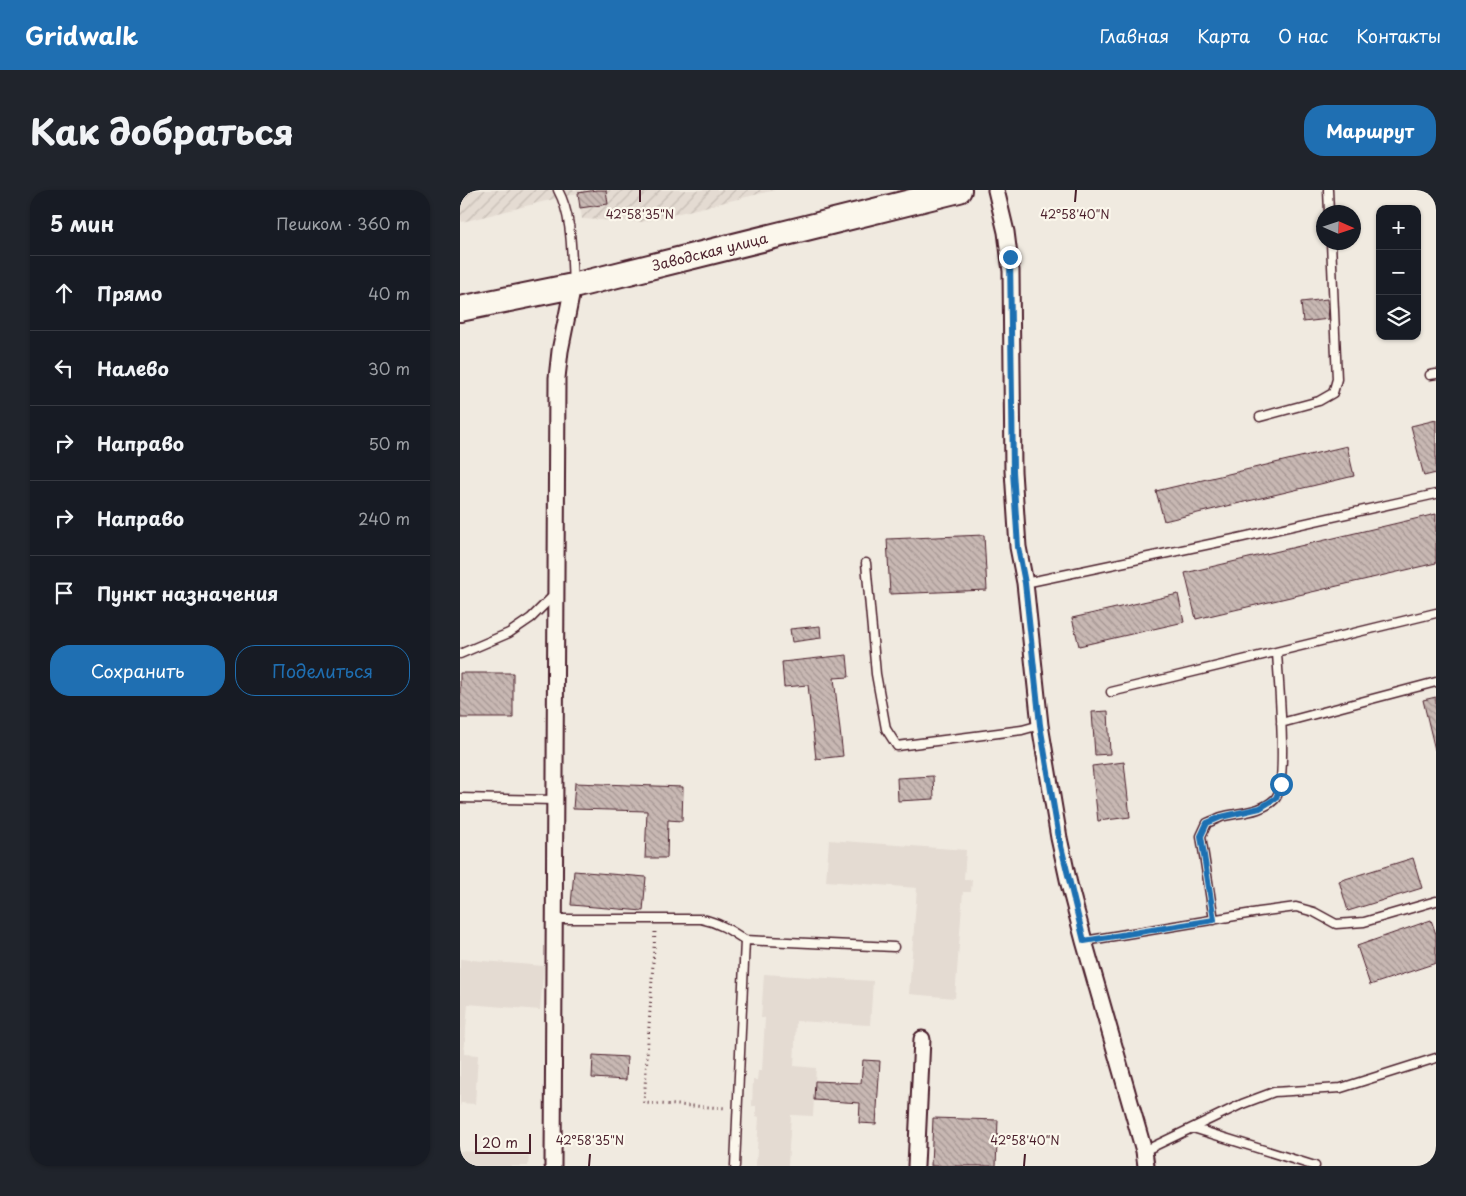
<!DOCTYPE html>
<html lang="ru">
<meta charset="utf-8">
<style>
body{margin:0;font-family:"Playpen Sans",sans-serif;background:#20242c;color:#f1f3f6}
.controls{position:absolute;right:15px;top:15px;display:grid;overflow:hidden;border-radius:10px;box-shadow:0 1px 4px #0004}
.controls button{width:45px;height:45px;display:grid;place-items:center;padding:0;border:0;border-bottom:1px solid #363941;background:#171b24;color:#f1f3f6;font:25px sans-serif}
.compass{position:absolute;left:856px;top:15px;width:45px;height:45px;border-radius:50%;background:#171b24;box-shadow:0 1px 4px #0004;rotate:93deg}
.scale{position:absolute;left:15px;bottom:12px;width:56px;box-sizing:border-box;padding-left:5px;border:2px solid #4a1f2b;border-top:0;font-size:14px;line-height:18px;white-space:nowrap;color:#4a1f2b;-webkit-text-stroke:4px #fbf7ec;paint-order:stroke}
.stop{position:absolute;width:15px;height:15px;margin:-11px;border:4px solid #1f6fb2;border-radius:50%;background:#fff}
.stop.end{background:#1f6fb2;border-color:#fff;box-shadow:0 1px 5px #0008}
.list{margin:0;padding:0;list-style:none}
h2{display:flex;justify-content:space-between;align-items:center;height:65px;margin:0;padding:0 20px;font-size:21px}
h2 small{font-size:16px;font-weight:400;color:#9ea1a6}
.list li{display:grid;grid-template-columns:32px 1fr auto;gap:15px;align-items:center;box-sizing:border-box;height:75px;padding:0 20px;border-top:1px solid #363941}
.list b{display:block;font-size:19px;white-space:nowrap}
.list em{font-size:16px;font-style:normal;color:#9ea1a6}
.actions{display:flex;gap:10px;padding:15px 20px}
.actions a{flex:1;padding:11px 0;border:1px solid #1f6fb2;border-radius:20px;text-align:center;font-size:18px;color:#1f6fb2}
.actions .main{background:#1f6fb2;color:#fff}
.icon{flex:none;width:28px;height:28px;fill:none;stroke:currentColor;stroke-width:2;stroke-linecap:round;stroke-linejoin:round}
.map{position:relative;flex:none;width:976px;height:976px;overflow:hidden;border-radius:20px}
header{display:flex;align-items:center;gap:30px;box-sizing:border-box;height:70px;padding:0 25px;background:#1f6fb2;color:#fff}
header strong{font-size:24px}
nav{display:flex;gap:28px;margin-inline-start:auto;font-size:18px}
.intro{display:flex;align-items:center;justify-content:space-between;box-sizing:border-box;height:120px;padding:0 30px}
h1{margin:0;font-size:35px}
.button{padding:12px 22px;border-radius:20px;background:#1f6fb2;color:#fff;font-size:18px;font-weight:700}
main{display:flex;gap:30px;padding:0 30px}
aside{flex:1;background:#171b24;border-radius:20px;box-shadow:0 1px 4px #0004}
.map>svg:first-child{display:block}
.built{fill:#e4dbd2}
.industrial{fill:url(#industrial-furrows)}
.building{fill:url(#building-back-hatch);stroke:#4a1f2b}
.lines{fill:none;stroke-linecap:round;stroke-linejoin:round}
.service-casing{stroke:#4a1f2b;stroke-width:11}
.minor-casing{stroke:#4a1f2b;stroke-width:19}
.primary-casing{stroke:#4a1f2b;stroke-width:28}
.path{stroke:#4a1f2b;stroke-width:3;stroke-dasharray:1 4;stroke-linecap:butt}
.service{stroke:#fbf7ec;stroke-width:8}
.minor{stroke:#fbf7ec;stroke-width:15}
.primary{stroke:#fbf7ec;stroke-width:24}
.route{stroke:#1f6fb2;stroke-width:6}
.ticks{fill:none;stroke:#4a1f2b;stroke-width:2}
.labels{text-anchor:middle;stroke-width:4.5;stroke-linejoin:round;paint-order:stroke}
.street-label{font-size:14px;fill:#4a1f2b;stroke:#fbf7ec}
.ticks-label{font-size:12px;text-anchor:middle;fill:#4a1f2b;stroke:#fbf7ec;stroke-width:4.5;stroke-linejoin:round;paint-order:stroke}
</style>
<header>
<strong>Gridwalk</strong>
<nav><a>Главная</a><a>Карта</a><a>О нас</a><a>Контакты</a></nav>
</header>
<div class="intro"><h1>Как добраться</h1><a class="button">Маршрут</a></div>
<main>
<aside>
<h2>5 мин<small>Пешком · 360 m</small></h2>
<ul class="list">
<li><svg class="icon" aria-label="ahead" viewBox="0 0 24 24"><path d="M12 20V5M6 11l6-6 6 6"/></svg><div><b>Прямо</b></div><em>40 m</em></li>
<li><svg class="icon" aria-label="left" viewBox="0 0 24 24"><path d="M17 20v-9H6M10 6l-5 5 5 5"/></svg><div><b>Налево</b></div><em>30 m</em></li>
<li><svg class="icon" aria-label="right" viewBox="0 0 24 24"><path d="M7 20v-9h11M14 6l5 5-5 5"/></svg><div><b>Направо</b></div><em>50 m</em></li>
<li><svg class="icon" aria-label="right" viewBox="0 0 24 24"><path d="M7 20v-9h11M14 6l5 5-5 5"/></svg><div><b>Направо</b></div><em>240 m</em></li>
<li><svg class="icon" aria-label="arrive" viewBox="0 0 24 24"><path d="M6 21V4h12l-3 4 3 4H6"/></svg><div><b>Пункт назначения</b></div></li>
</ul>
<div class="actions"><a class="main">Сохранить</a><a>Поделиться</a></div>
</aside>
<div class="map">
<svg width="976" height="976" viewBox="0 0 976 976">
<defs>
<pattern id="industrial-furrows" width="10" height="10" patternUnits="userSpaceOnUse" patternTransform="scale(1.25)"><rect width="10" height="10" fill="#e4dbd2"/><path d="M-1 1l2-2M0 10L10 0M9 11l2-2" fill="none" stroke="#c5bcb4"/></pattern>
<pattern id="building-back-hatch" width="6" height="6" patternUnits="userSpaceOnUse" patternTransform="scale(1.25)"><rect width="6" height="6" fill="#c8b8b3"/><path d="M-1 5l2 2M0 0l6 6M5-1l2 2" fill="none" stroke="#a49592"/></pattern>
</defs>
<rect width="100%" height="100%" fill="#f0eae0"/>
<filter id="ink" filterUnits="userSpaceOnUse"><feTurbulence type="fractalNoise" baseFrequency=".02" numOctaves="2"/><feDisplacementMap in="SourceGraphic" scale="10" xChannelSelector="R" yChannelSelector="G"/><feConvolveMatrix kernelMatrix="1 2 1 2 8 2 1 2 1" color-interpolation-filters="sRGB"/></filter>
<g filter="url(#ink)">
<path class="built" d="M369 650 506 660 504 689 512 690 511 702H503L495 808 449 804 457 698 366 691Z
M0 769 84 776 80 820 8 814 4 864 18 865 15 914 1 913 0 916Z
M304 784 413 791 410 835 336 831 334 876 356 878 355 891 353 926 331 925 328 976H296L299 927 296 926V916H292L293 890H297L298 881H302L305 828H301Z
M0 961 69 966 68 976H0Z"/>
<path class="industrial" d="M0 0H315L182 32 122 29 118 3 2 32 0 27Z"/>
<path class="building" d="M136 0H146L148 14 120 18 118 3Z
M867 109 869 129 843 132 841 112Z
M976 230V283L964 286 951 236Z
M887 256 894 286 704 331 696 301Z
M976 324V373L736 429 725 383Z
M524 345 527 400 430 404 427 349Z
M718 404 724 432 619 456 612 428Z
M360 436 361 448 332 452 330 439Z
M387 465 389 487 374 488 383 566 356 569 348 495 324 497 322 472Z
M0 483H53V528H0Z
M976 507V560H975L963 510Z
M648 521 650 564 635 565 632 522Z
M664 572 670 627 638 631 632 576Z
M473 586 474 609 438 611 437 588Z
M115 593 223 597 222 631 208 630 207 668H185L187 621 113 619Z
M953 668 962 698 888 721 879 691Z
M114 681 186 687 183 721 111 715Z
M971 730 976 744V773L910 795 897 756Z
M133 865 167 867 166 890 132 888Z
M403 870 420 871 416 934 399 933 400 913 354 910 355 891 401 893Z
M473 928 538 930 536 976H471Z"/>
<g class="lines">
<defs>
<path id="service" d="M98 0C113 28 111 63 113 94
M868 0 869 22
M970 185 976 184
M800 227 859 211 873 203 877 189 871 52
M406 373 416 484 426 539 437 556 562 540 580 535
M565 393 774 349 976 304
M0 464 49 443 71 428 95 404
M651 502 976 423
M821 533 976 492
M0 608 95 610
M95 729H241C258 732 270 740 285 750L434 757
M754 730 741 646 747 633C752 631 757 629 761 627 779 622 801 623 815 609 829 595 818 486 817 462
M624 751 799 722 836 717 854 722 876 734 904 732 976 711
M733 938 855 976
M684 961 782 914 814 902 881 898 976 868
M275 976 285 750"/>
<path id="minor" d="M536 0 546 42 551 81 553 281 558 357 565 393 580 535 599 648 609 694 624 751 684 961 686 976
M93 976 97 188 100 161 113 96
M456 976 462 849"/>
<path id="primary" d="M0 119 113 96 499 0"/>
</defs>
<use href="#service" class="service-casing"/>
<use href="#minor" class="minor-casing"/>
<use href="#primary" class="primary-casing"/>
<path class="path" d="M195 742 184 913 266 918"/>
<use href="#service" class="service"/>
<use href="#minor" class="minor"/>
<use href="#primary" class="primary"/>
</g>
</g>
<g class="lines" filter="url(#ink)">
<path class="route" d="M550 67 553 281 558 357 565 393 580 535 599 648 624 751 754 730 741 646 747 633 761 627 800 618 816 608 821 594"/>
</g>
<path class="ticks" d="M180 12V0M615 12 616 0M129 976 130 964M564 976 565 964"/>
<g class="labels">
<g class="street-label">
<text transform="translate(250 62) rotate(-14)" y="5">Заводская улица</text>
</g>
</g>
<g class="ticks-label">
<text x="180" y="29">42°58'35"N</text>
<text x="615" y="29">42°58'40"N</text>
<text x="130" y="955">42°58'35"N</text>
<text x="565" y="955">42°58'40"N</text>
</g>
</svg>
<div class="controls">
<button>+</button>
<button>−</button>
<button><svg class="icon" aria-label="layers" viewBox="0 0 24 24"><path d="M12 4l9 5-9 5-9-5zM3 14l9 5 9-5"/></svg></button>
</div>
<svg class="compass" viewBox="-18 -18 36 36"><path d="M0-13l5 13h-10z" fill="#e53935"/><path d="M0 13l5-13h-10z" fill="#9ea1a6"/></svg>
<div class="scale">20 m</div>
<div class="stop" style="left:821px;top:594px"></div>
<div class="stop end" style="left:550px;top:67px"></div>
</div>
</main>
